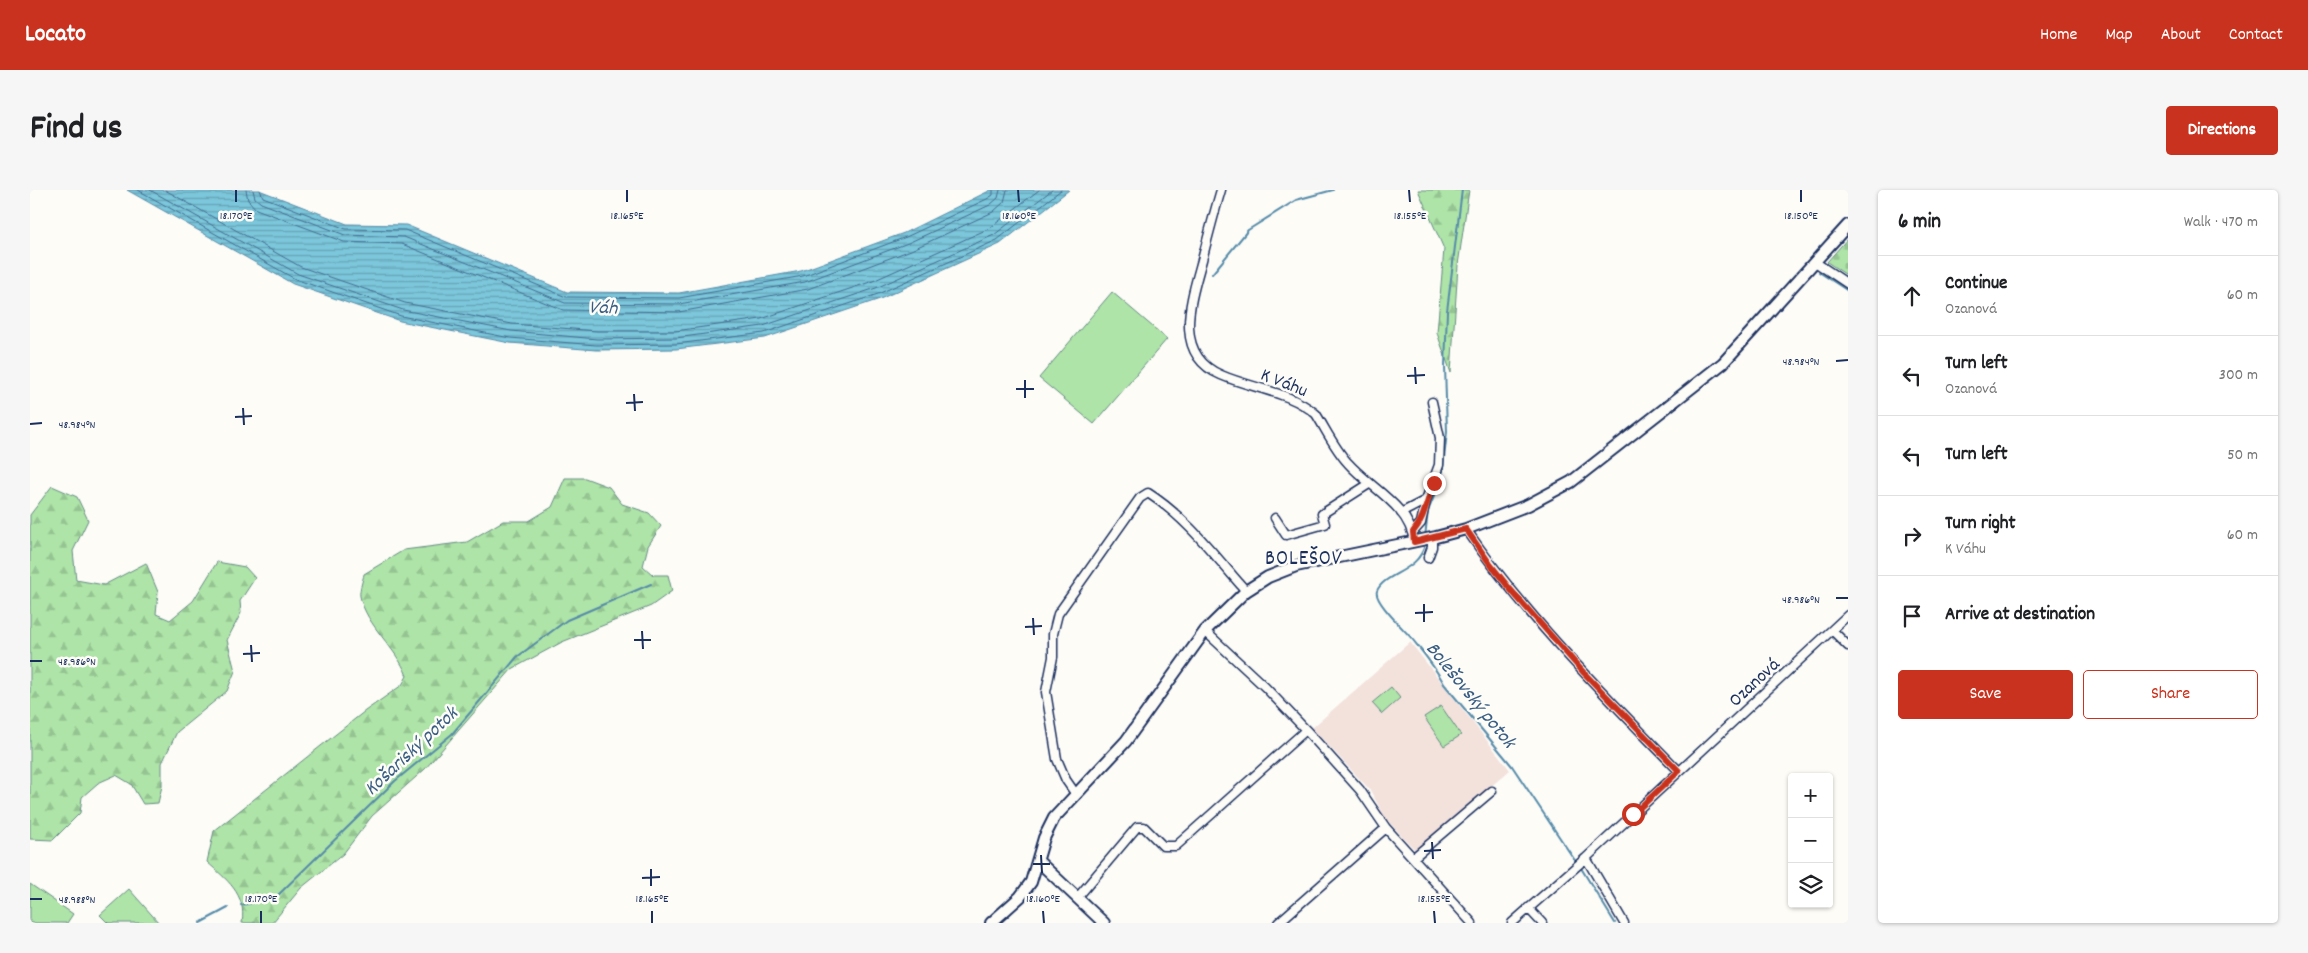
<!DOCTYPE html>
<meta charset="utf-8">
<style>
body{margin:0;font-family:Dekko,sans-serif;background:#f6f6f6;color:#202124}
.controls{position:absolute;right:15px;bottom:15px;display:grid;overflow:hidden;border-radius:5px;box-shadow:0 1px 4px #0004}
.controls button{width:45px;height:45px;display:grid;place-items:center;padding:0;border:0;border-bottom:1px solid #e0e0e0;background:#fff;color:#202124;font:25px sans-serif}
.stop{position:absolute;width:15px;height:15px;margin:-11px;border:4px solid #c8321e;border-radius:50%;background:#fff}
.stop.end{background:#c8321e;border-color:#fff;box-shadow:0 1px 5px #0008}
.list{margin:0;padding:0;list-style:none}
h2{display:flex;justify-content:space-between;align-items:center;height:65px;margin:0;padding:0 20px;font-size:21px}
h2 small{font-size:16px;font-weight:400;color:#757577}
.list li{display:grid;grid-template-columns:32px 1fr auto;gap:15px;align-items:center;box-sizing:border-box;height:80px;padding:0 20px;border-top:1px solid #e0e0e0}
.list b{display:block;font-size:19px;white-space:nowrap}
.list p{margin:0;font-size:16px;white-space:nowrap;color:#757577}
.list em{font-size:16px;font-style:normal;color:#757577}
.actions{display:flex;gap:10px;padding:15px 20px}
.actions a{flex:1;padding:11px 0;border:1px solid #c8321e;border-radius:5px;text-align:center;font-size:18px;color:#c8321e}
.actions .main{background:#c8321e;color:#fff}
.icon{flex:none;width:28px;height:28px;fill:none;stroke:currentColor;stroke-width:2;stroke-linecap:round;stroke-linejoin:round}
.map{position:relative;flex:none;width:1818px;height:733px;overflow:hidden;border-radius:5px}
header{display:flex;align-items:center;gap:30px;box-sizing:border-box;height:70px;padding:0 25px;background:#c8321e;color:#fff}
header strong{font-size:24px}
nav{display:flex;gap:28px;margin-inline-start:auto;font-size:18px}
.intro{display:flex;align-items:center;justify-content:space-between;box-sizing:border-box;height:120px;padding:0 30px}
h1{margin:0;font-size:35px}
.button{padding:12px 22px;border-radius:5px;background:#c8321e;color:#fff;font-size:18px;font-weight:700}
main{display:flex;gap:30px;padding:0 30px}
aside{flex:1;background:#fff;border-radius:5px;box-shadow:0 1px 4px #0004}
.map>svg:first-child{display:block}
.built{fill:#f3e1dc}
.forest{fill:url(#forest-firs);stroke:#648a82}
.cemetery{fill:url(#cemetery-stones);stroke:#648a82}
.green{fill:#aee4a7;stroke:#648a82}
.water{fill:url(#water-rules);stroke:#558aa9}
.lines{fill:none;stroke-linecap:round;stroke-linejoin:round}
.shore{stroke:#426c90;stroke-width:1}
.stream{stroke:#558aa9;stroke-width:2}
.street-casing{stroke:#1b2f5e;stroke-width:11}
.secondary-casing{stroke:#1b2f5e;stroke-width:14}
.street{stroke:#fdfcf7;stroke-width:8}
.secondary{stroke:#fdfcf7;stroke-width:10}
.route{stroke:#c8321e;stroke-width:6}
.ticks{fill:none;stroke:#1b2f5e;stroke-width:2}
.labels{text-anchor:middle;stroke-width:5;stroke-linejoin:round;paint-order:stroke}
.street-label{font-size:19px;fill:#1b2f5e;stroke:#fdfcf7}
.water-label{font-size:20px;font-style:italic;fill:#385d84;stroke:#fdfcf7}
.quarter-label{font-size:21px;letter-spacing:1px;fill:#1b2f5e;stroke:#fdfcf7}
.ticks-label{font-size:12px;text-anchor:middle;fill:#1b2f5e;stroke:#fdfcf7;stroke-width:5;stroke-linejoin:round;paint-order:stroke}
</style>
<header>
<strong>Locato</strong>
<nav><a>Home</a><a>Map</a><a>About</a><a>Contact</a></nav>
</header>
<div class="intro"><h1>Find us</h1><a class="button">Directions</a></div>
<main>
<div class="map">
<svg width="1818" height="733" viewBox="0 0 1818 733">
<defs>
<pattern id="forest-firs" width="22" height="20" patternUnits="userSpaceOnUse" patternTransform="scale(1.25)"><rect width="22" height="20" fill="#aee4a7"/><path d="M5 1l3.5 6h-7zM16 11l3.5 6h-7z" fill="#95c492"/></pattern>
<pattern id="cemetery-stones" width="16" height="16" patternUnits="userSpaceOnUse" patternTransform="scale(1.25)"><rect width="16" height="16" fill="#aee4a7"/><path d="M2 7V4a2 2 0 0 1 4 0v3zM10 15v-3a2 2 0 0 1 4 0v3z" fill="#95c492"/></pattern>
<pattern id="water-rules" width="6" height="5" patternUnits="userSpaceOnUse" patternTransform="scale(1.25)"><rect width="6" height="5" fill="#7cc7db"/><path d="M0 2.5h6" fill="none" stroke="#65a2b5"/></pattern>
</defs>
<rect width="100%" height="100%" fill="#fdfcf7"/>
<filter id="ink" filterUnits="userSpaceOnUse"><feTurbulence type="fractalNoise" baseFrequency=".02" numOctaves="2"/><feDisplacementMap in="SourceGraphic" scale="10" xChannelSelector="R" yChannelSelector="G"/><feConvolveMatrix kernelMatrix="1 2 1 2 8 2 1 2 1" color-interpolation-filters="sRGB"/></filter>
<g filter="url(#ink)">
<path class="built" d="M1380 452 1480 580 1386 661 1356 629 1340 600 1282 538Z"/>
<path class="forest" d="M1388 0H1439L1428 75 1421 183 1407 143 1414 59Z
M535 288H555L579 297 592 314 619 323 631 336 618 356 613 376 623 385H638L642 401 621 416 532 452 482 479 395 579 342 626 313 664 271 698 242 733H212C217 704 196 689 177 672L184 641 335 521 372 495 377 486C367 458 336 436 330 406 329 400 333 390 334 384L374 360 437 352 473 331H499L522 317Z
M22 296 47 307 58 330 43 361 46 390 74 395 116 373 128 402 126 424 140 430 163 411 187 372 215 377 225 388 210 411 211 423 197 450 205 481 197 501 147 542 132 573V596L128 613 113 614 101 594 86 585 68 593 52 607 50 623 23 650 0 649V325Z"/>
<path class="cemetery" d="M1818 48V86L1797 72Z"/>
<path class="green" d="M1082 102 1137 149 1064 234 1009 188Z
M1361 497 1370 508 1352 524 1342 513Z
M1411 516 1431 545 1414 556 1394 527Z
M0 694 43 724 37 733H0Z
M99 699 129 733H78L70 725Z"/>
<path class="water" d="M97 0H229L317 34 376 35 537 102 649 103 771 81 874 43 961 0H1039L970 54 850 109 735 148 646 159 566 160 480 153 370 131 263 94Z"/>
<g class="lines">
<path class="shore" d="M108 0 265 89 371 126 480 148 566 155 646 154 734 143 848 104 967 50 1031 0
M120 0 268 84 373 120 481 141 567 149 646 148 733 136 846 98 964 45 1022 0
M135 0 271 77 375 113 482 134 567 141H645L731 129 843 91 960 38 1009 0
M216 0 218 10 226 19 314 52 372 54 533 120 649 122 778 99 881 60 963 22 974 12 977 0
M223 0 225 8 231 13 315 45 374 47 535 113 649 114 775 92 878 53 960 15 968 8 970 0
M230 0 233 7 316 39 375 40 536 107 649 108 773 86 876 47 957 9 963 5V0"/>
<path class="stream" d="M1789 82 1818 101
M1182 84 1218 40 1266 10 1303 0
M1395 347 1398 321 1412 287 1417 242 1415 176 1417 121 1432 0
M1395 354C1389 382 1354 383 1347 401 1343 411 1377 442 1383 450 1394 464 1406 478 1414 494L1482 576 1546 672
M1551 678 1585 733
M211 715 244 709 365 591 422 544 487 467 537 430 621 394
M170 733 198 718"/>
<defs>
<path id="street" d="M1191 0C1184 23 1178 47 1172 70 1161 110 1142 164 1191 185 1223 199 1259 201 1286 224 1296 240 1305 259 1318 273 1340 298 1380 316 1384 352
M1785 72 1818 94
M1371 323 1396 310
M1245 328 1256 345 1295 334 1292 324 1339 294
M1436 339C1497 428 1574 504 1649 581
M1383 342 1391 333 1396 310 1409 275 1410 248 1402 212
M1398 368 1402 357V348
M1802 440 1818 456
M1175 441 1235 497 1276 540 1330 600 1356 638 1442 733
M1045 603 1036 590 1027 569 1016 502 1023 467V444L1028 424 1110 308 1118 303C1157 328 1185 366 1216 401
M1383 668 1462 601
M1048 707 1107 637H1114L1133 656H1146L1276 540
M1498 718 1512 733
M1248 733 1356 638
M1482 733 1556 668
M1594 733 1556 668 1818 425"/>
<path id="secondary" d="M1008 671 1074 733
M961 733 990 707 1001 692 1014 648 1024 628 1096 551 1175 441 1216 401 1238 387 1266 376 1406 347 1436 339 1498 315 1541 292 1693 173 1818 35"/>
</defs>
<use href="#street" class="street-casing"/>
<use href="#secondary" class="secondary-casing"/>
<use href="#street" class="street"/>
<use href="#secondary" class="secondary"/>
</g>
</g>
<g class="lines" filter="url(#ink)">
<path class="route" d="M1404 293C1397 309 1395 328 1383 342L1384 352 1436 339 1460 374 1480 399 1554 483 1649 581 1603 624"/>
</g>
<path class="ticks" d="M206 0V12M597 0V12M988 0 989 12M1379 0 1380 12M1771 0V12M1806 171 1818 170M1385 177 1386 194M1377 186 1395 185M995 190V208M986 199H1004M604 204 605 221M596 213 613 212M213 218 214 235M205 227 222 226M0 234 12 233M1806 408H1818M1394 414V432M1385 423 1403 422M1003 428 1004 445M995 437 1012 436M612 441 613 459M604 450H621M221 455 222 472M213 464 230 463M0 471H12M1402 652 1403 669M1394 661 1411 660M1011 665 1012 683M1003 674H1020M621 679V696M612 688 630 687M0 709H12M231 721V733M622 721V733M1013 721 1014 733M1404 721 1405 733"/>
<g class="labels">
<g class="street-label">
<text transform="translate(1255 191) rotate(22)" y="7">K Váhu</text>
<text transform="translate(1723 491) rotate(-43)" y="7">Ozanová</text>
</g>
<g class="water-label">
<text transform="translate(573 116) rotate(2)" y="7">Váh</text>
<text transform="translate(1442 504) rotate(51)" y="7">Bolešovský potok</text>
<text transform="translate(380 560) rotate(-43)" y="7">Košariský potok</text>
</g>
<g class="quarter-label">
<text x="1274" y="374">BOLEŠOV</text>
</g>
</g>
<g class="ticks-label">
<text x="206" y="29">18.170°E</text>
<text x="597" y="29">18.165°E</text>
<text x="989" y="29">18.160°E</text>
<text x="1380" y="29">18.155°E</text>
<text x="1771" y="29">18.150°E</text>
<text x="1771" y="175">48.984°N</text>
<text x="47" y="238">48.984°N</text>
<text x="1771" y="413">48.986°N</text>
<text x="47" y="475">48.986°N</text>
<text x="231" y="712">18.170°E</text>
<text x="622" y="712">18.165°E</text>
<text x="1013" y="712">18.160°E</text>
<text x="1404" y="712">18.155°E</text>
<text x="47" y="713">48.988°N</text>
</g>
</svg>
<div class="controls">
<button>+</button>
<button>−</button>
<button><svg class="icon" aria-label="layers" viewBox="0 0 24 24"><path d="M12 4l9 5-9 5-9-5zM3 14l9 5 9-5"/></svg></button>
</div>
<div class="stop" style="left:1603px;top:624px"></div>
<div class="stop end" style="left:1404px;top:293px"></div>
</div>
<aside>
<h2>6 min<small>Walk · 470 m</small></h2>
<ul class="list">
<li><svg class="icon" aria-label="ahead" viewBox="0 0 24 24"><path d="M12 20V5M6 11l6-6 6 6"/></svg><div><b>Continue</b><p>Ozanová</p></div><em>60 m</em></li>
<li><svg class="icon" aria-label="left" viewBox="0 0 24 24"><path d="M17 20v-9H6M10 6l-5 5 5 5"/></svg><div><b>Turn left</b><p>Ozanová</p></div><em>300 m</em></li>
<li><svg class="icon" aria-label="left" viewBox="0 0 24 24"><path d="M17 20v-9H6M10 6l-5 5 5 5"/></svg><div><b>Turn left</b></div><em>50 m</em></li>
<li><svg class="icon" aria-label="right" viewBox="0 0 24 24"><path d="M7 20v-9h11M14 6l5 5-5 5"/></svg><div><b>Turn right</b><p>K Váhu</p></div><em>60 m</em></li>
<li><svg class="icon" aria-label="arrive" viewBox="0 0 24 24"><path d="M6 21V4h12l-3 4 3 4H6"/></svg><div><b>Arrive at destination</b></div></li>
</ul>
<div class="actions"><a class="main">Save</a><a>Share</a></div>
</aside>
</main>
